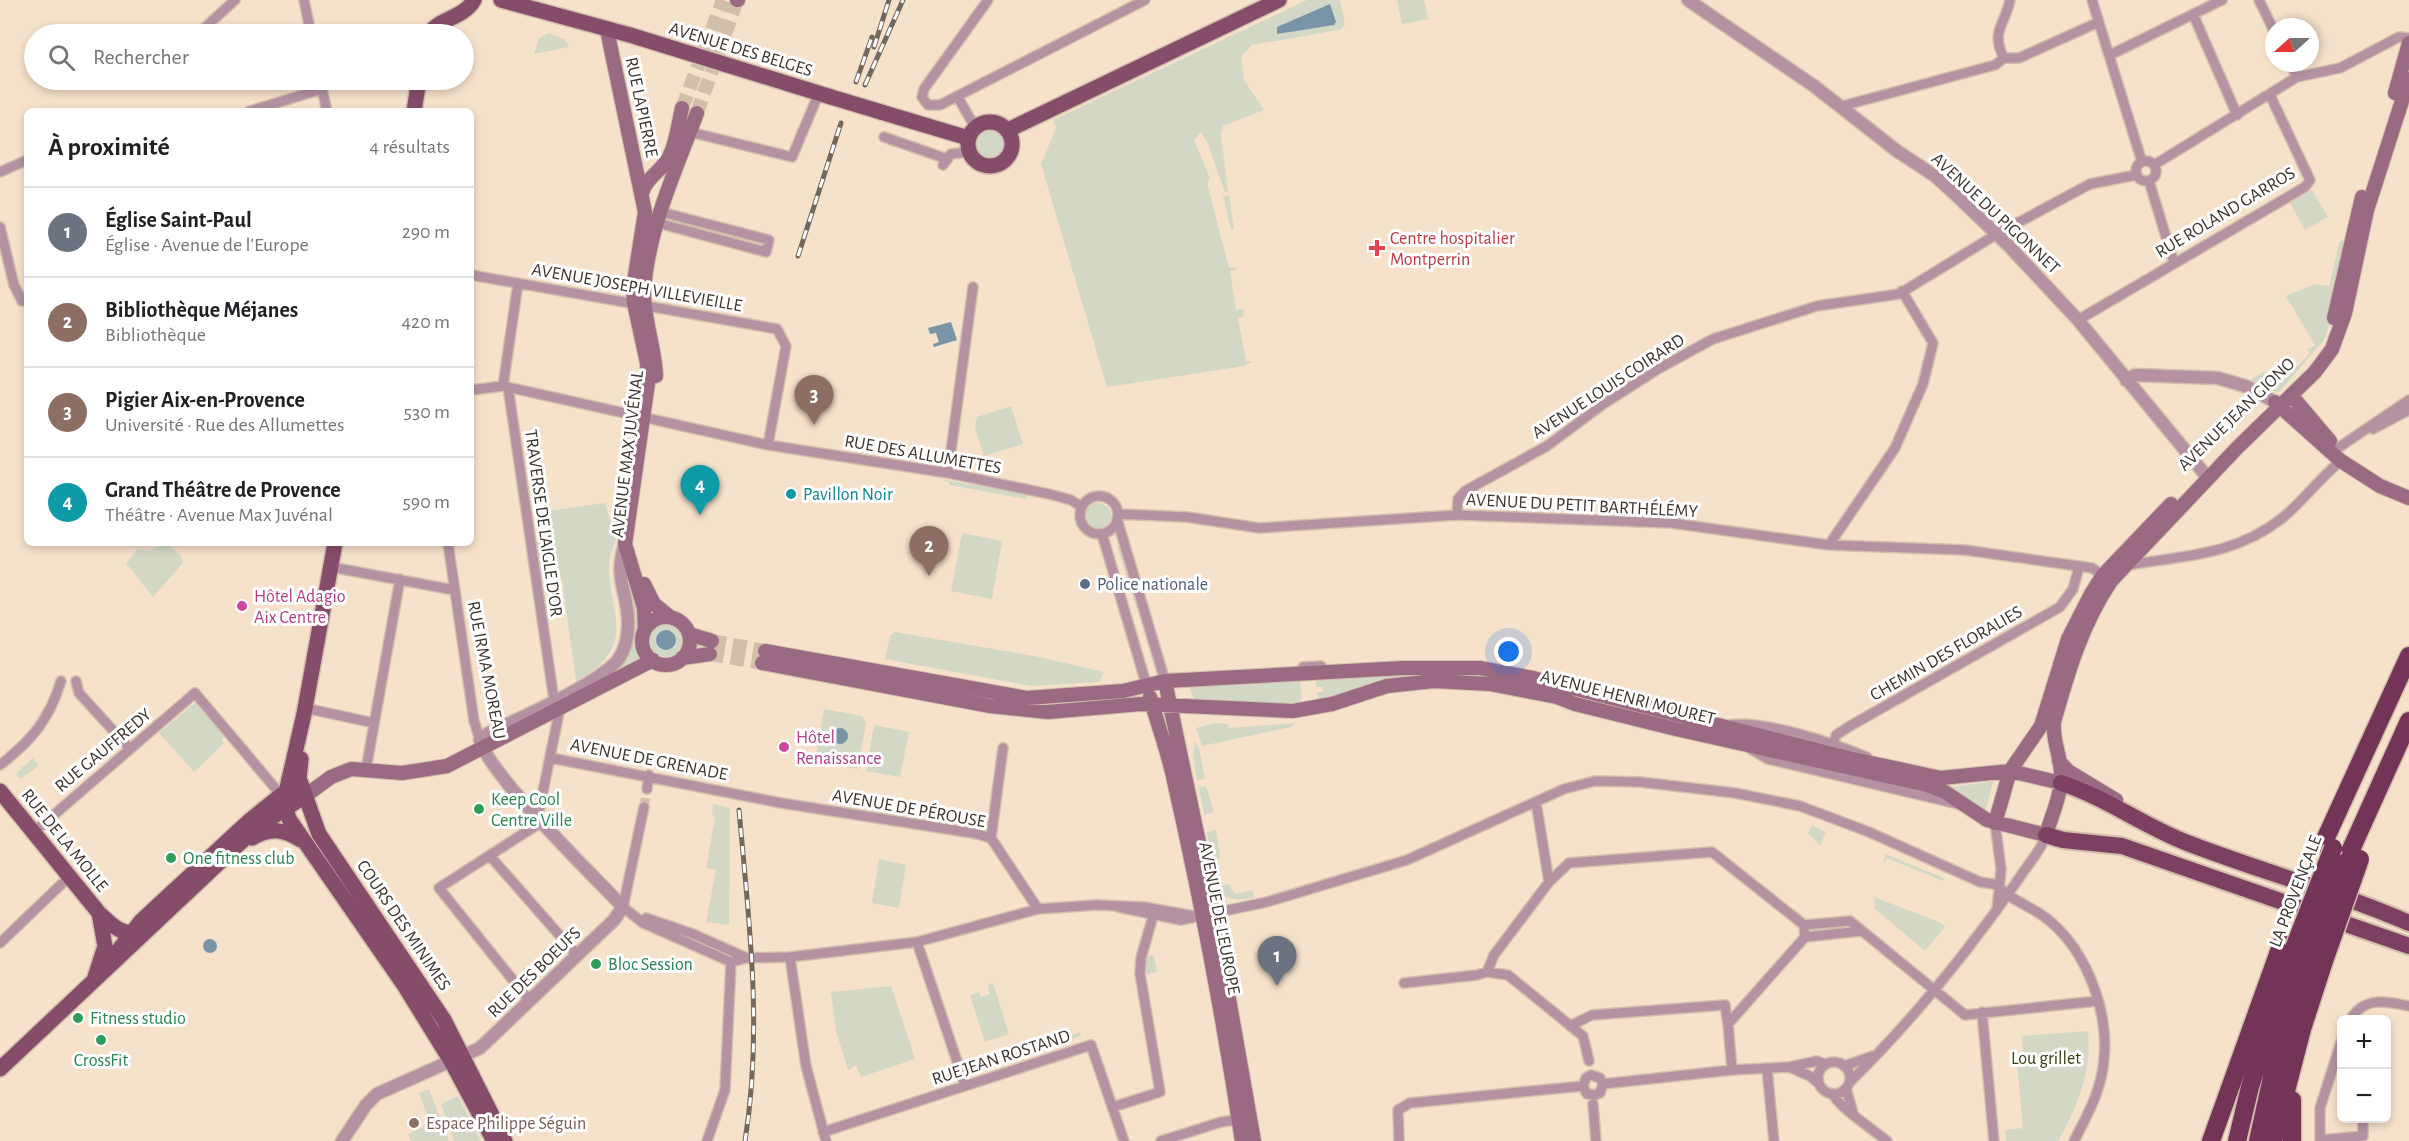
<!DOCTYPE html>
<html lang="fr">
<meta charset="utf-8">
<style>
body{margin:0;font-family:"Alegreya Sans",sans-serif;background:#f2f2f2;color:#202124}
.controls{position:absolute;right:18px;bottom:18px;display:grid;overflow:hidden;border-radius:9px;box-shadow:0 3px 9px #0003}
.controls button{width:54px;height:54px;display:grid;place-items:center;padding:0;border:0;border-bottom:2px solid #e0e0e0;background:#fff;color:#202124;font:30px sans-serif}
.compass{position:absolute;left:2265px;top:18px;width:54px;height:54px;border-radius:50%;background:#fff;box-shadow:0 3px 9px #0003;rotate:249deg}
.you{position:absolute;left:1509px;top:652px;width:21px;height:21px;margin:-15px;border:4px solid #fff;border-radius:50%;background:#1a73e8;box-shadow:0 0 0 9px #1a73e833}
.badge{display:grid;place-items:center;width:39px;height:39px;border-radius:50%;background:#0b8043;color:#fff;font-size:20px;font-weight:700}
.pin{position:absolute;translate:-50% -50px;filter:drop-shadow(0 2px 3px #0008)}
.pin::after{content:'';position:absolute;top:32px;width:21px;height:18px;background:inherit;clip-path:polygon(0 0,100% 0,50% 100%)}
.list{margin:0;padding:0;list-style:none}
h2{display:flex;justify-content:space-between;align-items:center;height:78px;margin:0;padding:0 24px;font-size:26px}
h2 small{font-size:20px;font-weight:400;color:#757577}
.list li{display:grid;grid-template-columns:39px 1fr auto;gap:18px;align-items:center;box-sizing:border-box;height:90px;padding:0 24px;border-top:2px solid #e0e0e0}
.list b{display:block;font-size:22px;white-space:nowrap}
.list p{margin:0;font-size:20px;white-space:nowrap;color:#757577}
.list em{font-size:20px;font-style:normal;color:#757577}
.icon{flex:none;width:33px;height:33px;fill:none;stroke:currentColor;stroke-width:2;stroke-linecap:round;stroke-linejoin:round}
.map{position:relative;flex:none;width:2409px;height:1141px;overflow:hidden}
.search{position:absolute;background:#fff;box-shadow:0 3px 9px #0003;left:24px;top:24px;width:450px;height:66px;display:flex;align-items:center;gap:15px;box-sizing:border-box;padding:0 21px;border-radius:33px;color:#757577;font-size:22px}
.panel{position:absolute;background:#fff;box-shadow:0 3px 9px #0003;left:24px;top:108px;width:450px;height:438px;border-radius:9px}
.map>svg:first-child{display:block}
.green{fill:#d3d8c6}
.water{fill:#7a94a7}
.lines{fill:none;stroke-linecap:round;stroke-linejoin:round}
.minor-tunnel{stroke:#d1beab;stroke-width:9;stroke-dasharray:9 4.5;stroke-linecap:butt}
.secondary-tunnel{stroke:#d1beab;stroke-width:14;stroke-dasharray:14 7;stroke-linecap:butt}
.minor-casing{stroke:#d1beab;stroke-width:12}
.tertiary-casing{stroke:#d1beab;stroke-width:15}
.secondary-casing{stroke:#d1beab;stroke-width:16}
.primary-casing{stroke:#d1beab;stroke-width:18}
.trunk-casing{stroke:#d1beab;stroke-width:20}
.motorway-casing{stroke:#d1beab;stroke-width:21}
.minor{stroke:#b492a2;stroke-width:9}
.tertiary{stroke:#b492a2;stroke-width:12}
.secondary{stroke:#9a6a82;stroke-width:14}
.primary{stroke:#864d6b;stroke-width:15}
.trunk{stroke:#7d4061;stroke-width:16}
.motorway{stroke:#743457;stroke-width:18}
.rail-casing{stroke:#74685c;stroke-width:5}
.rail{stroke:#fff;stroke-width:3;stroke-dasharray:9;stroke-linecap:butt}
.primary-bridge-casing{stroke:#d1beab;stroke-width:18;stroke-linecap:butt}
.motorway-bridge-casing{stroke:#d1beab;stroke-width:21;stroke-linecap:butt}
.primary-bridge{stroke:#864d6b;stroke-width:15}
.motorway-bridge{stroke:#743457;stroke-width:18}
.health-dot{fill:#e0444e;stroke:#fff;stroke-width:2}
.culture-dot{fill:#0f9aa8;stroke:#fff;stroke-width:2}
.service-dot{fill:#5c6f8a;stroke:#fff;stroke-width:2}
.hotel-dot{fill:#d1479c;stroke:#fff;stroke-width:2}
.leisure-dot{fill:#2e9e5b;stroke:#fff;stroke-width:2}
.education-dot{fill:#8d6e63;stroke:#fff;stroke-width:2}
.labels{text-anchor:middle;stroke-width:6;stroke-linejoin:round;paint-order:stroke}
.street-label{font-size:18px;fill:#3c342c;stroke:#fff}
.health-label{font-size:18px;fill:#be3a42;stroke:#fff;text-anchor:start}
.culture-label{font-size:18px;fill:#0d838f;stroke:#fff;text-anchor:start}
.service-label{font-size:18px;fill:#4e5e75;stroke:#fff;text-anchor:start}
.hotel-label{font-size:18px;fill:#b23c85;stroke:#fff;text-anchor:start}
.leisure-label{font-size:18px;fill:#27864d;stroke:#fff;text-anchor:start}
.park-label{font-size:18px;fill:#363f0e;stroke:#fff}
.education-label{font-size:18px;fill:#785e54;stroke:#fff;text-anchor:start}
</style>
<div class="map">
<svg width="2409" height="1141" viewBox="0 0 2409 1141">
<rect width="100%" height="100%" fill="#f6e1cb"/>
<path class="green" d="M1307 0H1340L1345 25 1339 30 1252 45 1241 57 1244 80 1264 110 1223 126 1221 135 1228 192H1225L1208 144 1201 132 1194 140 1210 178 1207 183 1229 268 1236 267 1237 270 1230 271 1236 310 1243 309 1244 316 1238 318 1246 361H1252L1245 366 1107 387 1041 164 1056 128 1053 120Z
M1397 0H1424L1428 19 1402 24Z
M549 33 564 39 569 47 534 54 539 38Z
M974 145a16 16 0 1 1 32 0a16 16 0 1 1-32 0Z
M2312 190 2328 217 2305 230 2290 203Z
M1222 192 1224 196 1229 195 1234 229H1231Z
M2340 240 2347 242 2332 317 2324 340 2279 392 2248 387 2253 378 2264 372 2281 383 2310 353 2307 350 2315 345 2286 296 2314 284 2329 286Z
M1011 406 1023 444 984 456 975 427 977 417Z
M620 456 627 457 620 499 615 489Z
M940 479 1028 494 1027 499 949 485V482Z
M605 503 616 540C589 594 655 639 576 681L562 580 558 573 540 576 536 541 545 539 544 536 540 537 539 529 543 528 541 512Z
M1085 516a13 13 0 1 1 26 0a13 13 0 1 1-26 0Z
M962 533 1002 541 992 599 951 591Z
M163 543H167L182 557 183 563 153 597 126 563 138 549 150 551Z
M1121 545 1152 650H1150L1117 546Z
M628 573 642 617 638 641 642 657 622 669 618 664 623 656V575Z
M650 640a17 17 0 1 1 34 0a17 17 0 1 1-34 0Z
M895 632 1039 657 1104 672 1099 682 1032 686 885 659 890 636Z
M1430 674H1474L1513 680 1812 753 1474 677 1322 700 1318 698 1317 692H1323V687H1316V680Z
M883 676 1018 700 1115 697V701L1033 707 881 681Z
M1300 681 1302 700 1296 705 1286 706 1194 699 1189 686Z
M196 702 226 735 221 739 224 743 194 772 159 733Z
M824 709 862 716 866 723 858 769 815 762Z
M1215 723 1228 724 1229 728 1295 723 1291 727 1202 746 1196 728Z
M874 725 909 732 900 777 866 771Z
M1195 741 1199 748 1205 779 1197 780 1193 754Z
M33 758 39 766 20 779 16 774 22 768 20 765 24 766Z
M1993 781 1985 813 1948 786 1954 787Z
M1206 786 1214 812 1204 815 1199 787Z
M713 804 730 808 729 925 706 922 716 870 706 868 715 817 712 816Z
M1812 825 1826 832 1820 846 1808 833Z
M1216 830 1220 857 1214 867 1207 832Z
M1885 854 1944 878 1943 881 1887 858 1884 864Z
M879 859 906 865 899 908 872 903Z
M1229 884 1235 894 1253 890 1254 898C1240 899 1224 903 1218 886Z
M1874 897 1939 922 1945 927 1925 951 1875 909Z
M1154 955 1157 972 1144 975 1147 956Z
M993 983 1009 1034 985 1042 970 995 979 992 981 997 990 994 988 985Z
M891 986 915 1059 861 1077 856 1065 848 1070 836 1031 831 992Z
M2088 1031C2092 1071 2078 1106 2058 1141H2006L2005 1130 2023 1128 2017 1063 2024 1062 2022 1036Z
M1080 1032 1081 1036 1017 1058 1015 1052Z
M429 1089 449 1141H412L408 1134 430 1124 419 1093Z
M458 1096 481 1141H454L441 1104Z"/>
<path class="water" d="M1330 4 1336 22 1334 25 1277 34V27Z
M951 322 957 340 934 347 933 344 939 342 936 333 930 334 928 328Z
M656 640a10 10 0 1 1 20 0a10 10 0 1 1-20 0Z
M832 736a8 8 0 1 1 16 0a8 8 0 1 1-16 0Z
M203 946a7 7 0 1 1 14 0a7 7 0 1 1-14 0Z"/>
<g class="lines">
<path class="minor-tunnel" d="M644 807 647 789"/>
<path class="secondary-tunnel" d="M682 108 723 0
M697 113 737 0
M712 641 765 651
M710 654 762 663"/>
<defs>
<path id="minor" d="M304 0 311 34
M988 0 924 89 922 97 928 105H940L1145 0
M2010 0C2005 25 1990 31 2004 58H2019L2099 22
M2092 0 2142 162
M2259 0 2274 31
M2193 14 2237 115
M198 34 235 0
M2110 55 2222 0
M2290 63 2297 77
M320 80 327 111
M957 96 975 127
M1842 106 1995 65 2004 58
M250 111 322 89
M690 132 792 157 819 93
M884 137 947 159
M2136 171a10 10 0 1 1 20 0a10 10 0 1 1-20 0Z
M943 165 951 154 969 152
M2154 165 2297 77 2340 68 2399 37 2409 38
M0 172 27 160
M2149 181 2174 263
M658 223 766 252 769 240 661 212
M0 227 14 285 22 301H27
M471 275 777 329 786 346 768 445
M2078 320 2305 187 2310 180 2270 95
M503 386 518 283
M508 387 554 700 560 708 538 816
M471 390 503 386 768 445 948 473 1049 494 1071 500 1082 507
M2373 429 2409 410
M2332 452 2409 400
M948 473 973 287
M1080 515a19 19 0 1 1 38 0a19 19 0 1 1-38 0Z
M1118 514 1187 517 1259 528 1457 515 1671 523 1829 545 1965 550 2092 568 2107 578
M1457 515 1458 499 1465 491 1547 446 1602 405 1658 369 1713 339 1817 306 1899 294 1997 234 2090 184 2136 175
M1117 519 1165 681
M1102 534 1147 687
M448 543 474 721 480 740
M1829 545 1895 448 1923 384 1933 343 1902 291
M2124 566C2182 555 2232 557 2281 519 2303 502 2319 478 2341 461
M331 567 454 590
M1303 667 1321 666
M76 681 79 693 130 749
M305 708 374 723
M1729 725C1766 720 1832 743 1867 757
M1751 749 1768 759 1958 804
M551 758 781 803 973 833 991 838 1038 909
M1829 759 1836 735 1850 726 2060 607 2073 589 2079 567
M0 765C32 740 49 720 61 681
M366 769 400 579
M647 789 649 775
M1536 802 1549 882
M644 807 623 907 643 923 731 962 747 958 790 957 917 942 1038 909 1096 905 1144 907 1194 916
M1995 823 2001 869 1997 910
M34 832 195 693 281 795
M991 838 1003 748
M490 856 577 955
M1118 907 1181 920 1267 902 1407 860 1564 789 1595 781 1640 782 1735 793 1800 806 1869 832 1980 882C1985 883 1993 883 1998 886 2002 888 2004 893 2008 895 2022 905 2038 910 2051 922 2087 953 2109 1012 2104 1059 2102 1089 2087 1116 2074 1141
M642 921 646 918 693 934 747 958
M1804 925 1850 921 1965 1015 2097 1001
M1805 937 1861 931
M917 942 965 1085
M0 943 70 876
M790 957 806 1066 826 1141
M1487 972 1494 955 1549 882 1569 863 1712 852 1804 925
M1404 983 1477 975 1487 972 1508 975 1583 1036 1589 1061
M529 1000 439 888 543 821
M1982 1012 1994 1141
M2350 1020C2364 996 2387 1001 2409 1006
M1570 1026 1592 1015 1725 1005 1728 1024
M2342 1039 2320 1108V1140L2363 1136V1118
M1818 1078a16 16 0 1 1 32 0a16 16 0 1 1-32 0Z
M1844 1066 1873 1056
M1789 1067 1810 1076 1818 1083
M1767 1069 1774 1141
M1732 1070 1728 1024 1805 937 1804 925
M1849 1083C1913 1020 1971 948 2022 874 2031 860 2041 851 2046 835
M1603 1084 1732 1070 1789 1067 1817 1061 1825 1064
M1583 1086 1587 1094 1595 1095 1600 1093 1603 1084
M1583 1086 1586 1078 1591 1075 1600 1078 1603 1084
M1846 1088 1853 1113
M1833 1094C1836 1105 1875 1131 1887 1141
M1593 1104 1596 1141
M1113 1107 1160 1092 1140 974 1141 958 1153 916
M823 1132 1091 1045 1124 1141
M707 1141 725 1090 731 962
M1161 1141 1221 1122 1242 1119
M1399 1141 1398 1110 1410 1103 1583 1086"/>
<path id="tertiary" d="M1688 0 1814 86 1897 151 1935 176 1957 196 2009 246 2078 320 2208 478
M2126 380 2135 375 2218 378 2248 387 2275 402
M342 1141 366 1105 377 1094 480 1048 614 920 623 907C593 875 490 776 480 740L489 733C520 718 598 684 618 660 625 650 628 638 628 625 629 593 613 579 625 544"/>
<path id="secondary" d="M737 0H738
M607 30 645 212 633 288 634 303 647 363 648 383 625 544 644 608 645 629
M2395 93 2409 43
M642 193C647 177 660 172 668 159 676 145 678 125 682 108
M2334 318 2362 197
M656 376C655 347 643 318 644 290 648 229 676 170 697 113
M2291 395 2330 441
M2275 402 2341 461 2380 486 2409 498
M644 584 654 604 670 617
M642 641a24 24 0 1 1 48 0a24 24 0 1 1-48 0Z
M689 634 712 641
M765 651 1027 698 1123 691 1165 681 1403 668H1480L1533 678 1848 758 1941 778 2010 771 2061 783
M682 658 710 654
M762 663 990 706 1048 712 1141 704 1293 711 1332 704 1387 686 1434 681 1490 684 1557 697 1575 704 1676 729 1927 785 1945 792 1987 820 2046 835C2051 817 2062 794 2061 774 2061 756 2052 741 2054 722 2068 672 2082 624 2111 581L2237 448 2315 372 2332 349 2345 313 2367 210 2409 79
M1165 681 1214 914 1254 1141
M1150 697C1157 722 1166 747 1172 772 1200 894 1223 1017 1242 1141
M2059 761 2068 771 2116 800
M305 796 331 777 351 769 402 773 447 766 653 660
M1995 823 2010 771 2041 726 2068 639 2091 594 2103 575 2171 504"/>
<path id="primary" d="M501 0 630 35 831 97
M429 34C440 17 463 19 474 0
M414 111 419 80
M881 112 968 138
M968 144a22 22 0 1 1 44 0a22 22 0 1 1-44 0Z
M1008 130 1279 0
M335 543 304 714 284 801 289 819 404 985 451 1061 494 1141
M301 759 299 778 319 834 444 1020 505 1141
M0 791 99 913C111 924 121 936 138 932
M252 838C271 827 283 829 301 840
M117 952 141 921 249 821 281 795 290 794
M94 980 105 946 99 913
M0 1069 256 828 305 796"/>
<path id="trunk" d="M2061 783C2105 797 2142 825 2185 842 2259 871 2336 891 2409 923
M2046 835 2063 840 2122 846 2409 946"/>
<path id="motorway" d="M2323 844 2409 656
M2349 854 2409 721
M2292 1100V1141
M2211 1141 2282 943
M2237 1141 2250 1087 2294 948
M2258 1141 2273 1073 2310 955
M2273 1141 2302 1029 2324 961"/>
</defs>
<use href="#minor" class="minor-casing"/>
<use href="#tertiary" class="tertiary-casing"/>
<use href="#secondary" class="secondary-casing"/>
<use href="#primary" class="primary-casing"/>
<use href="#trunk" class="trunk-casing"/>
<use href="#motorway" class="motorway-casing"/>
<use href="#minor" class="minor"/>
<use href="#tertiary" class="tertiary"/>
<use href="#secondary" class="secondary"/>
<use href="#primary" class="primary"/>
<use href="#trunk" class="trunk"/>
<use href="#motorway" class="motorway"/>
<defs>
<path id="rail" d="M874 47 889 0
M856 82 872 37
M865 85 903 0
M798 256 841 123
M739 810C749 922 763 1028 745 1141"/>
</defs>
<use href="#rail" class="rail-casing"/>
<use href="#rail" class="rail"/>
<defs>
<path id="primary-bridge" d="M831 97 881 112"/>
<path id="motorway-bridge" d="M2294 948 2333 848
M2310 955 2346 862
M2324 961 2360 859"/>
</defs>
<use href="#primary-bridge" class="primary-bridge-casing"/>
<use href="#motorway-bridge" class="motorway-bridge-casing"/>
<use href="#primary-bridge" class="primary-bridge"/>
<use href="#motorway-bridge" class="motorway-bridge"/>
</g>
<path class="health-dot" d="M1374 239h6v6h6v6h-6v6h-6v-6h-6v-6h6z"/>
<circle class="culture-dot" cx="791" cy="494" r="6"/>
<circle class="service-dot" cx="1085" cy="584" r="6"/>
<g class="hotel-dot">
<circle cx="242" cy="606" r="6"/>
<circle cx="784" cy="747" r="6"/>
</g>
<g class="leisure-dot">
<circle cx="479" cy="809" r="6"/>
<circle cx="171" cy="858" r="6"/>
<circle cx="596" cy="964" r="6"/>
<circle cx="78" cy="1018" r="6"/>
<circle cx="101" cy="1040" r="6"/>
</g>
<circle class="education-dot" cx="414" cy="1123" r="6"/>
<g class="labels">
<g class="street-label">
<text transform="translate(741 49) rotate(17)" y="6">AVENUE DES BELGES</text>
<text transform="translate(642 107) rotate(78)" y="6">RUE LAPIERRE</text>
<text transform="translate(2225 212) rotate(-31)" y="6">RUE ROLAND GARROS</text>
<text transform="translate(1996 213) rotate(43)" y="6">AVENUE DU PIGONNET</text>
<text transform="translate(637 287) rotate(10)" y="6">AVENUE JOSEPH VILLEVIEILLE</text>
<text transform="translate(1608 386) rotate(-33)" y="6">AVENUE LOUIS COIRARD</text>
<text transform="translate(2236 414) rotate(-44)" y="6">AVENUE JEAN GIONO</text>
<text transform="translate(627 454) rotate(-83)" y="6">AVENUE MAX JUVÉNAL</text>
<text transform="translate(923 454) rotate(10)" y="6">RUE DES ALLUMETTES</text>
<text transform="translate(1582 505) rotate(3)" y="6">AVENUE DU PETIT BARTHÉLÉMY</text>
<text transform="translate(544 523) rotate(82)" y="6">TRAVERSE DE L'AIGLE D'OR</text>
<text transform="translate(1946 653) rotate(-30)" y="6">CHEMIN DES FLORALIES</text>
<text transform="translate(487 670) rotate(79)" y="6">RUE IRMA MOREAU</text>
<text transform="translate(1628 697) rotate(14)" y="6">AVENUE HENRI MOURET</text>
<text transform="translate(103 750) rotate(-40)" y="6">RUE GAUFFREDY</text>
<text transform="translate(649 759) rotate(11)" y="6">AVENUE DE GRENADE</text>
<text transform="translate(909 808) rotate(10)" y="6">AVENUE DE PÉROUSE</text>
<text transform="translate(65 840) rotate(51)" y="6">RUE DE LA MOLLE</text>
<text transform="translate(2295 891) rotate(-69)" y="6">LA PROVENÇALE</text>
<text transform="translate(1220 918) rotate(79)" y="6">AVENUE DE L'EUROPE</text>
<text transform="translate(404 925) rotate(56)" y="6">COURS DES MINIMES</text>
<text transform="translate(534 972) rotate(-44)" y="6">RUE DES BOEUFS</text>
<text transform="translate(1001 1057) rotate(-18)" y="6">RUE JEAN ROSTAND</text>
</g>
<g class="health-label">
<text x="1390" y="244">Centre hospitalier<tspan x="1390" dy="21">Montperrin</tspan></text>
</g>
<g class="culture-label">
<text x="803" y="500">Pavillon Noir</text>
</g>
<g class="service-label">
<text x="1097" y="590">Police nationale</text>
</g>
<g class="hotel-label">
<text x="254" y="602">Hôtel Adagio<tspan x="254" dy="21">Aix Centre</tspan></text>
<text x="796" y="743">Hôtel<tspan x="796" dy="21">Renaissance</tspan></text>
</g>
<g class="leisure-label">
<text x="491" y="805">Keep Cool<tspan x="491" dy="21">Centre Ville</tspan></text>
<text x="183" y="864">One fitness club</text>
<text x="608" y="970">Bloc Session</text>
<text x="90" y="1024">Fitness studio</text>
<text x="101" y="1066" text-anchor="middle">CrossFit</text>
</g>
<g class="park-label">
<text x="2046" y="1064">Lou grillet</text>
</g>
<g class="education-label">
<text x="426" y="1129">Espace Philippe Séguin</text>
</g>
</g>
</svg>
<div class="controls">
<button>+</button>
<button>−</button>
</div>
<svg class="compass" viewBox="-18 -18 36 36"><path d="M0-13l5 13h-10z" fill="#e53935"/><path d="M0 13l5-13h-10z" fill="#757577"/></svg>
<div class="you"></div>
<div class="pin badge" style="left:1277px;top:986px;background:#6b7280">1</div>
<div class="pin badge" style="left:929px;top:576px;background:#8d6e63">2</div>
<div class="pin badge" style="left:814px;top:425px;background:#8d6e63">3</div>
<div class="pin badge" style="left:700px;top:515px;background:#0f9aa8">4</div>
<div class="search"><svg class="icon" aria-label="search" viewBox="0 0 24 24"><circle cx="10" cy="10" r="6"/><path d="M15 15l6 6"/></svg>Rechercher</div>
<section class="panel">
<h2>À proximité<small>4 résultats</small></h2>
<ul class="list">
<li><span class="badge" style="background:#6b7280">1</span><div><b>Église Saint-Paul</b><p>Église · Avenue de l'Europe</p></div><em>290 m</em></li>
<li><span class="badge" style="background:#8d6e63">2</span><div><b>Bibliothèque Méjanes</b><p>Bibliothèque</p></div><em>420 m</em></li>
<li><span class="badge" style="background:#8d6e63">3</span><div><b>Pigier Aix-en-Provence</b><p>Université · Rue des Allumettes</p></div><em>530 m</em></li>
<li><span class="badge" style="background:#0f9aa8">4</span><div><b>Grand Théâtre de Provence</b><p>Théâtre · Avenue Max Juvénal</p></div><em>590 m</em></li>
</ul>
</section>
</div>
